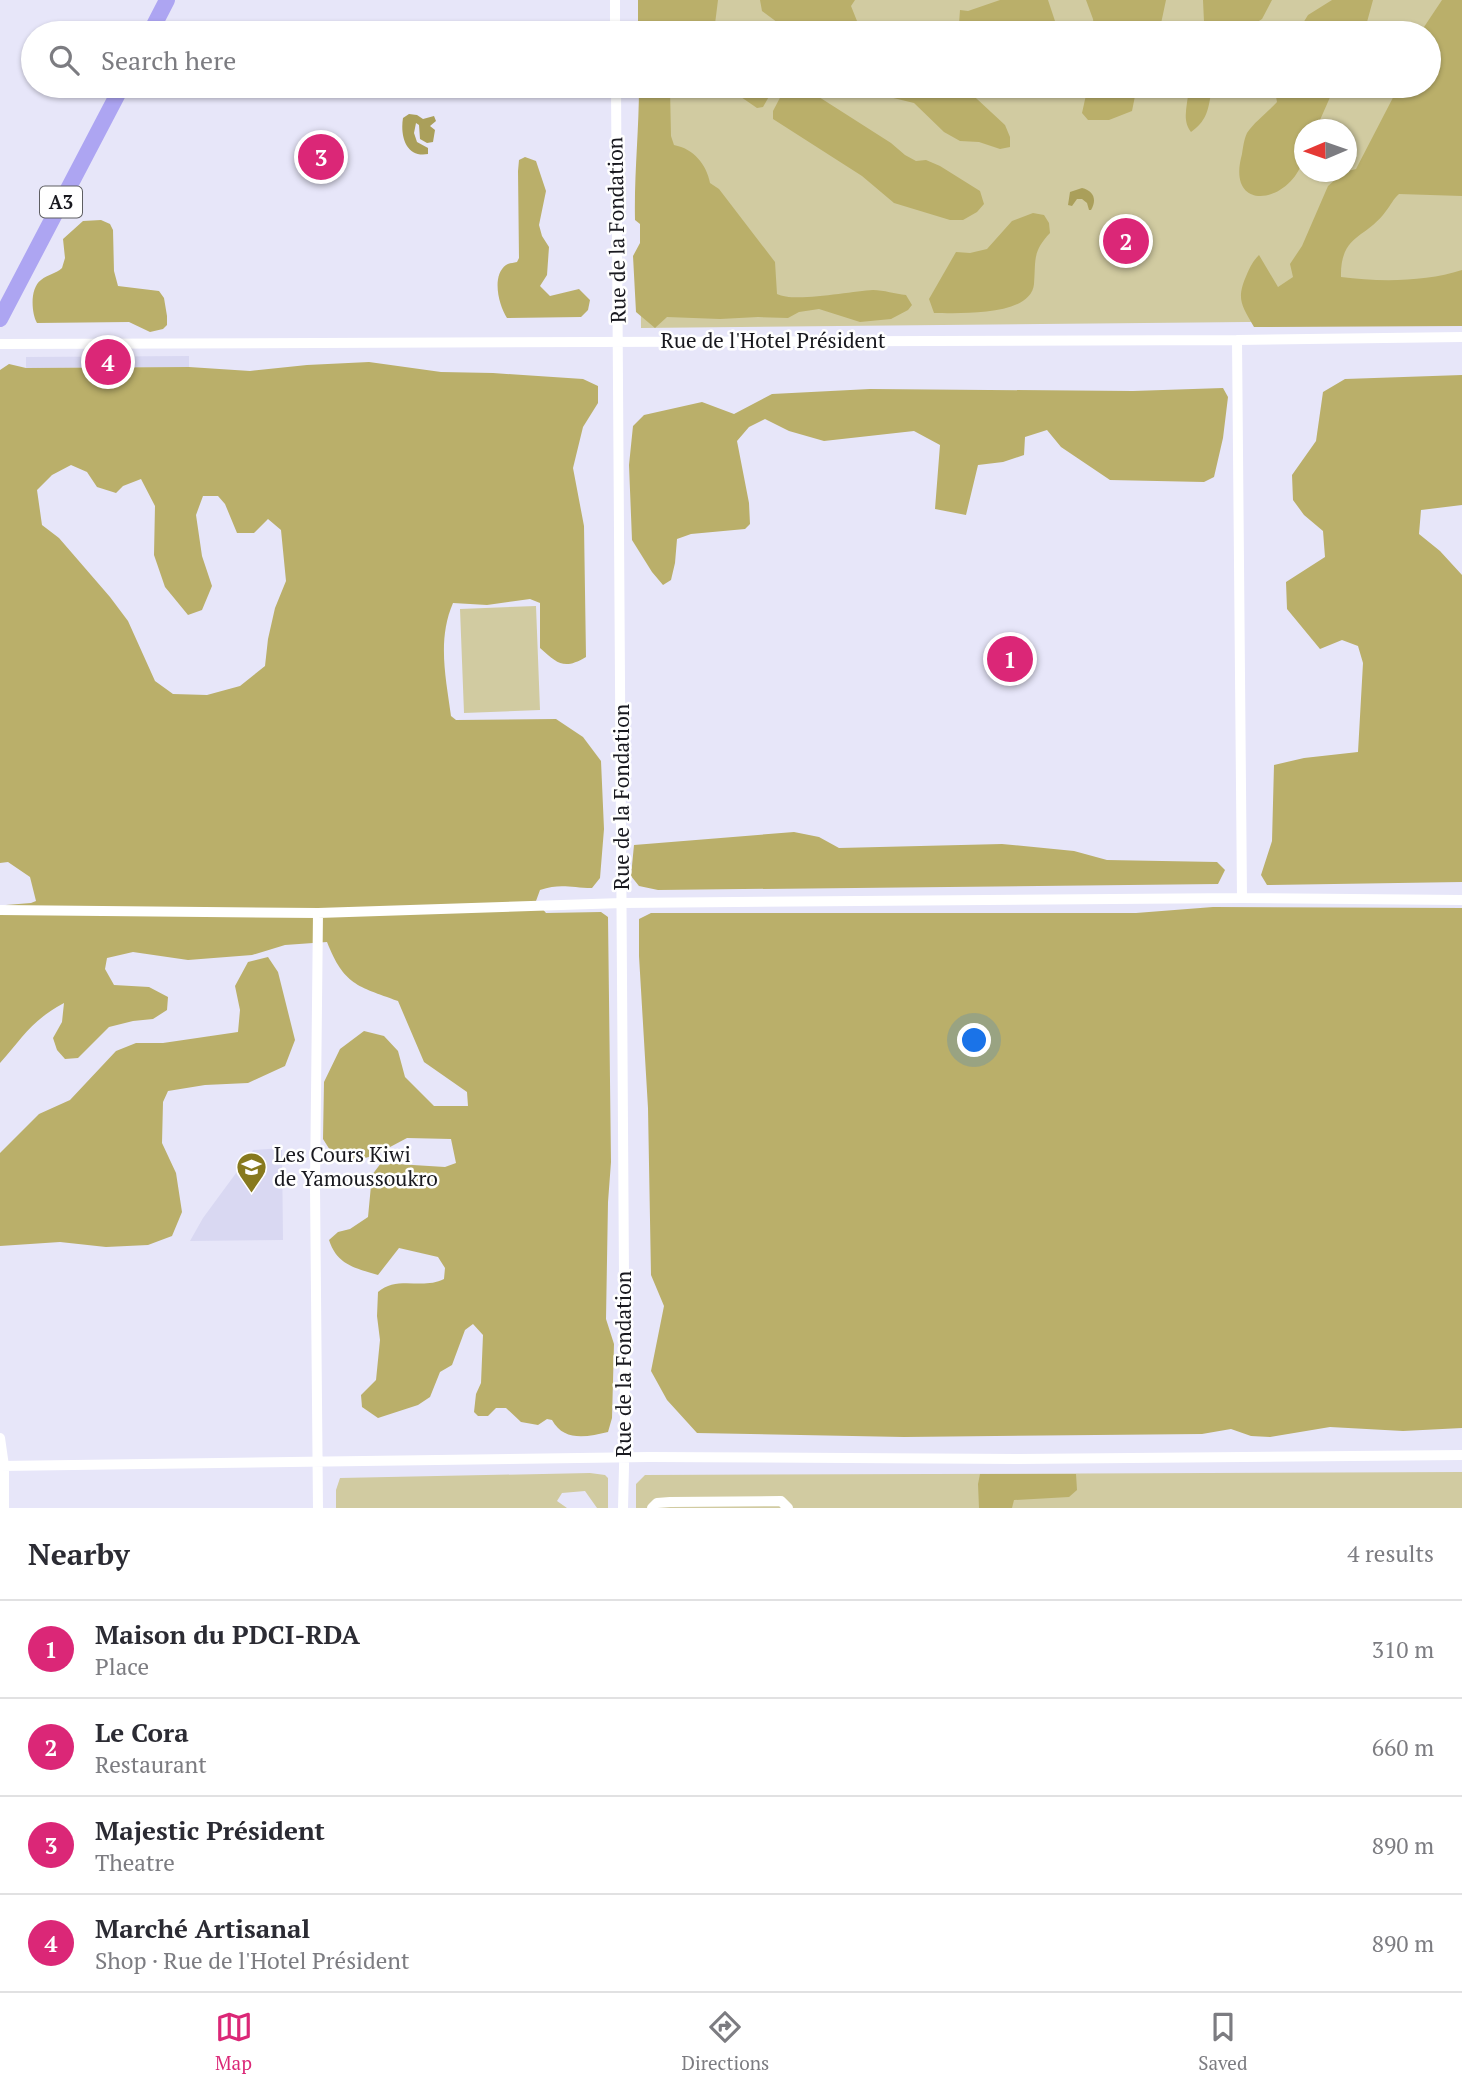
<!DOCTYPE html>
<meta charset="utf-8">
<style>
body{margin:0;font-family:"PT Serif",serif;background:#f2f2f3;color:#2b2b33}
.compass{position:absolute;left:1294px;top:119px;width:63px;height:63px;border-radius:50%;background:#fff;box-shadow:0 2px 5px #0004;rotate:268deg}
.you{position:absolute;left:975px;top:1041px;width:24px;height:24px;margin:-18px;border:5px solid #fff;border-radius:50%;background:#1a73e8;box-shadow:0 0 0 10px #1a73e833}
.badge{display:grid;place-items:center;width:46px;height:46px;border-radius:50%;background:#db2777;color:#fff;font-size:23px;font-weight:700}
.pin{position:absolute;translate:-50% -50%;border:4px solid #fff;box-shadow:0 2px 7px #0006}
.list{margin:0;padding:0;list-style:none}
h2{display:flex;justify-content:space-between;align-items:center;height:91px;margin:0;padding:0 28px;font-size:30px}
h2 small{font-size:23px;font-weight:400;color:#7c7c81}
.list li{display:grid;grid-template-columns:46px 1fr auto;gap:21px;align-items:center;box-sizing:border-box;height:98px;padding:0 28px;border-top:2px solid #e1e1e2}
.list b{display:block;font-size:26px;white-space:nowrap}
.list p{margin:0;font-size:23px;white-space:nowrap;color:#7c7c81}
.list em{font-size:23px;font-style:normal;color:#7c7c81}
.icon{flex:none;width:38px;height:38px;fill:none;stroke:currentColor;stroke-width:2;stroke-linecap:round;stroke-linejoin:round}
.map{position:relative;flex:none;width:1462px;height:1508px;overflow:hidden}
.search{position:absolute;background:#fff;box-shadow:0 2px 5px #0004;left:21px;right:21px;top:21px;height:77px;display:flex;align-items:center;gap:18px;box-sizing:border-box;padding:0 24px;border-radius:38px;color:#7c7c81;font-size:26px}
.sheet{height:483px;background:#fff}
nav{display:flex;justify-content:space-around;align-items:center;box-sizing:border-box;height:98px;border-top:2px solid #e1e1e2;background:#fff;font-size:19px;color:#7c7c81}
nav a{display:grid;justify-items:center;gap:4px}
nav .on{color:#db2777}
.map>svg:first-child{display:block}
.built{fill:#d9d8f2}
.green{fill:#d1cba1;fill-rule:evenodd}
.forest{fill:#baaf6a;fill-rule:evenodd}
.water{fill:#aa9f5a}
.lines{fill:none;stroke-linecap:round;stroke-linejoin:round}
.minor{stroke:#fff;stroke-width:10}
.highway{stroke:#ada5f2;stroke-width:16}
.labels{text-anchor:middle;stroke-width:5;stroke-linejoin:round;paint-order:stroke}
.shield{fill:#fff;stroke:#5e5e62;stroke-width:2}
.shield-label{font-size:19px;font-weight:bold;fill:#19191f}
.street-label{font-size:21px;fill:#19191f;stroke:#fff}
.poi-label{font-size:21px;fill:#19191f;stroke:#fff;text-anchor:start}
</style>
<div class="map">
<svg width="1462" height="1508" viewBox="0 0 1462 1508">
<rect width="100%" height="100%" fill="#e7e6f9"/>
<path class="built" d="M189 356V367L26 368V357Z
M282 1148 283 1240 190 1241 203 1218 253 1150Z"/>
<path class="green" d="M638 0H1462V320L641 328 639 86H1429V33H638ZM1304 130H1346V172H1304Z
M536 606 540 710 464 713 460 609Z
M1462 1472V1508H636V1484L645 1475Z
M590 1473 605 1475 608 1478V1508H597L585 1491 562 1493 557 1501 567 1508H336V1490L340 1478Z"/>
<path class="forest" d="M638 0H718L715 24 724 33H638Z
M760 0H855L851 6 861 31 864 33 789 31 762 11Z
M1000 0H1048L1059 33H967L959 24 960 10 968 11Z
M1086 0H1166L1159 33H1095L1093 19Z
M1203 0H1272L1262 19 1248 28V33H1198L1204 22Z
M1332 0H1373L1364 33H1297L1308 15Z
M1442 0H1462V196L1399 194C1393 199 1391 205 1386 211 1366 239 1340 234 1341 277 1379 282 1425 282 1462 270V326L1254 327C1241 304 1236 299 1247 274 1250 267 1253 261 1259 255L1278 287 1293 277 1290 264 1302 246 1328 186 1344 172 1356 169 1399 86H1429V33H1420Z
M639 86H681L670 89 671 136 674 145C694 149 706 164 710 183L719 189 775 262 777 294C794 303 851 291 873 290 884 290 895 294 906 295L912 305 908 310 891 319 860 322 819 309 799 312 788 318 758 317 720 319 667 317 655 328 636 312 633 256 640 243V224L635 220C634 175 639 131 639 86Z
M725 86H775L763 107 757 108Z
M865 86H963L1005 125 1010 137V147L1000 149 979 142 960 141 944 132 914 103 881 95Z
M1088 86H1137L1132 111 1109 120H1088L1082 113Z
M1188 86H1221L1211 93C1208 112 1206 121 1191 132 1180 118 1190 101 1188 86Z
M1274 86H1335L1316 129 1304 130C1304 138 1306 149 1304 157 1292 204 1225 215 1242 154 1243 148 1244 139 1247 133 1254 122 1268 112 1277 102Z
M808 90 891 143 905 155 916 161 926 160 940 166 980 191 984 204 977 212 963 220H950L894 203 862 176 773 119V111L783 92Z
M525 157 536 161 546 191 539 225 542 236 549 247 547 275 540 286 550 296 579 289 590 300 588 310 581 317 507 318C499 306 491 276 506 265 509 263 513 263 517 262L519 258 518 171 519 160Z
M1033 213 1044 215 1049 223 1050 233C1032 252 1036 260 1034 284 1031 317 958 313 934 313L929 299 956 252 970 253 987 249 1012 221Z
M101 220 110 224 113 230 114 271 118 286 159 291 164 298 167 316V325L163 329 150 332 129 322 37 323C31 312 30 288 41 280 48 274 56 274 62 268L65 258 63 239 83 221Z
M369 362 441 372 493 373 583 379 598 386V403L583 427 573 468 584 526 586 657C564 670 558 664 540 648V603L530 599 487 605 453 603C437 640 446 678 451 716L456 720 556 719 583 737 601 761 604 829 600 878 592 888C571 888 561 883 540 890L536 901 546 913 601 912 608 917 611 1162 608 1202 606 1319 614 1344 612 1418 608 1432C587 1437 564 1442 552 1420L547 1419 538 1425 521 1422 506 1408H496L488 1416H478L474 1412 476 1394 481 1383 483 1335 473 1324 465 1330 452 1365 440 1372 430 1397 418 1405 378 1418 362 1407 361 1395 376 1380 380 1340 377 1316 378 1292C397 1275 423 1290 444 1279L445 1268 438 1257 399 1248 378 1275C355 1268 337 1265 329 1240L338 1232 350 1229 368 1217 372 1175 381 1163 445 1167 456 1163 451 1139 407 1138 375 1155 349 1163 335 1158 323 1139 324 1082 340 1049 364 1031 384 1036 398 1051 405 1077 434 1106H468L467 1092 424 1062 398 1001C357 986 344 985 327 942L285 945 252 955 188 960 133 952 107 958 105 969 114 985 149 987 168 997 167 1010 153 1019 133 1021 109 1027 78 1058 65 1059 57 1050 53 1038 62 1022 64 1003C31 1021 24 1036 0 1063V914L6 905 31 903 36 901 30 877 8 862 0 863V370L9 364 26 368 189 367 250 371 307 365ZM71 465 87 472 97 487 116 493 123 486 141 479 155 506 154 555 165 587 188 615 202 610 212 586 202 556 196 515 203 496H218L225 504 237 533H254L268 519 281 530 286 581 275 608 268 639 265 666 240 686 207 695 173 694 155 681 128 621 110 597 59 538 42 525 37 490 52 475Z
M1462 375V505L1421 510 1419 534 1440 551 1462 575V882L1267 885 1261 875 1272 841 1274 765 1304 758 1358 752 1363 663 1358 646 1342 640 1320 649 1287 609 1286 582 1325 557 1323 531 1304 515 1293 500 1292 475 1316 441 1323 392 1345 379Z
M1223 388 1228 397 1223 438 1214 477 1204 482 1110 480 1061 447 1047 430 1025 437 1024 455 1003 462 978 465 966 515 935 509 940 445 914 431 824 441 789 431 765 419 749 427 737 441 749 503 750 524 745 529 691 534 677 539 675 563 671 580 663 585 652 572 632 540 629 465 633 426 644 415 702 402 734 414 772 394 870 389 1133 391Z
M794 832 819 837 839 848 1002 844 1074 851 1107 860 1217 862 1225 870 1218 884 658 890 639 886 631 876 634 845Z
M1213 907 1462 908V1428L1403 1431 1330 1427 1270 1437 1251 1436 1231 1429 1202 1434 904 1437 697 1433 667 1400 651 1371 664 1306 651 1275 648 1108 639 956V919L651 913H1136Z
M268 957 278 972 295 1040 285 1066 248 1083 205 1085 168 1091 163 1102 162 1143 176 1173 182 1212 172 1236 148 1245 106 1247 60 1242 0 1246V1153L39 1114 70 1100 116 1051 136 1043H163L238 1032 240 1010 235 986 248 962Z
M980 1474H1076L1077 1490 1069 1497 1014 1500 1012 1508H979L978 1484Z"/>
<path class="water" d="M409 114 417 115 423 119 434 116 436 121 430 126 435 130 433 142 427 143 420 139 419 125 416 123 414 133 417 142 428 148V154C406 158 400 136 403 118Z
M1082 188C1094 191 1097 200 1091 210H1089L1087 203 1082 199H1077L1072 206 1068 205 1070 192Z"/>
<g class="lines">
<path class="minor" d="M615 0V33
M616 86 625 1426 623 1508
M1237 340 1242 898
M0 344 1237 340 1462 337
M0 910 318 913 622 903 1242 898 1462 900
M0 1438 4 1466V1508
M0 1466 649 1457 1018 1459 1462 1455
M318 1508 315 1186 318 913
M652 1508 657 1503 670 1502 781 1501 788 1508"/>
<path class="highway" d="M150 33 167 0
M0 319 122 86"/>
</g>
<defs>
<symbol id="school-pin" viewBox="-11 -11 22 30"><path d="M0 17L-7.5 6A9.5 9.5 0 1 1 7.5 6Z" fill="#87791e" stroke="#fff"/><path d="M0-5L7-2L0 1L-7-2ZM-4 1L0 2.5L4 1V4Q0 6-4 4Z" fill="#fff"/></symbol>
</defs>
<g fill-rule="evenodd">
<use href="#school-pin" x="234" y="1150" width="35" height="47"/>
</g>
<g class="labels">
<rect class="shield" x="40" y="186.5" width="42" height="31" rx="5"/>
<g class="shield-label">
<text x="61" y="209">A3</text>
</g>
<g class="street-label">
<text transform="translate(617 230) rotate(-91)" y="7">Rue de la Fondation</text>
<text x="773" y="348">Rue de l'Hotel Président</text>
<text transform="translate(622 797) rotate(-90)" y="7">Rue de la Fondation</text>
<text transform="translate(624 1364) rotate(-90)" y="7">Rue de la Fondation</text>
</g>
<g class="poi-label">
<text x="274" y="1162">Les Cours Kiwi<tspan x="274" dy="24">de Yamoussoukro</tspan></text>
</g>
</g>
</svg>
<svg class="compass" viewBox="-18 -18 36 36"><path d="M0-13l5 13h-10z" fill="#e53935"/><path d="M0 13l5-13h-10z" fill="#7c7c81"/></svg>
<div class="you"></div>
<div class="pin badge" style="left:1010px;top:659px">1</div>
<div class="pin badge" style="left:1126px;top:241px">2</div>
<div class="pin badge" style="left:321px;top:157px">3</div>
<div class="pin badge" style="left:108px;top:362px">4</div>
<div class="search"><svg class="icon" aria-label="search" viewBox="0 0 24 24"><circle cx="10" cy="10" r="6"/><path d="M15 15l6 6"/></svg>Search here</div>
</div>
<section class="sheet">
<h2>Nearby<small>4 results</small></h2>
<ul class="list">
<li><span class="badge">1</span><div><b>Maison du PDCI-RDA</b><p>Place</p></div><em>310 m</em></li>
<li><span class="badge">2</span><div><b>Le Cora</b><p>Restaurant</p></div><em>660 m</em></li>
<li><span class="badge">3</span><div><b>Majestic Président</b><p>Theatre</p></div><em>890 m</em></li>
<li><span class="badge">4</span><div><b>Marché Artisanal</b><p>Shop · Rue de l'Hotel Président</p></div><em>890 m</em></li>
</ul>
</section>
<nav>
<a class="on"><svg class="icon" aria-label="map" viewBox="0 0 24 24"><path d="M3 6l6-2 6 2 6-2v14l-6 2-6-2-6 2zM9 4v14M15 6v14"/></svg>Map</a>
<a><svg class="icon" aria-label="directions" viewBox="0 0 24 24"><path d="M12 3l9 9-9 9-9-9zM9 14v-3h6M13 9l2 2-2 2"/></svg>Directions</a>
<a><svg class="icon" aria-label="saved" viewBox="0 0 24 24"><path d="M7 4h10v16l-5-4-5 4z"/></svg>Saved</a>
</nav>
